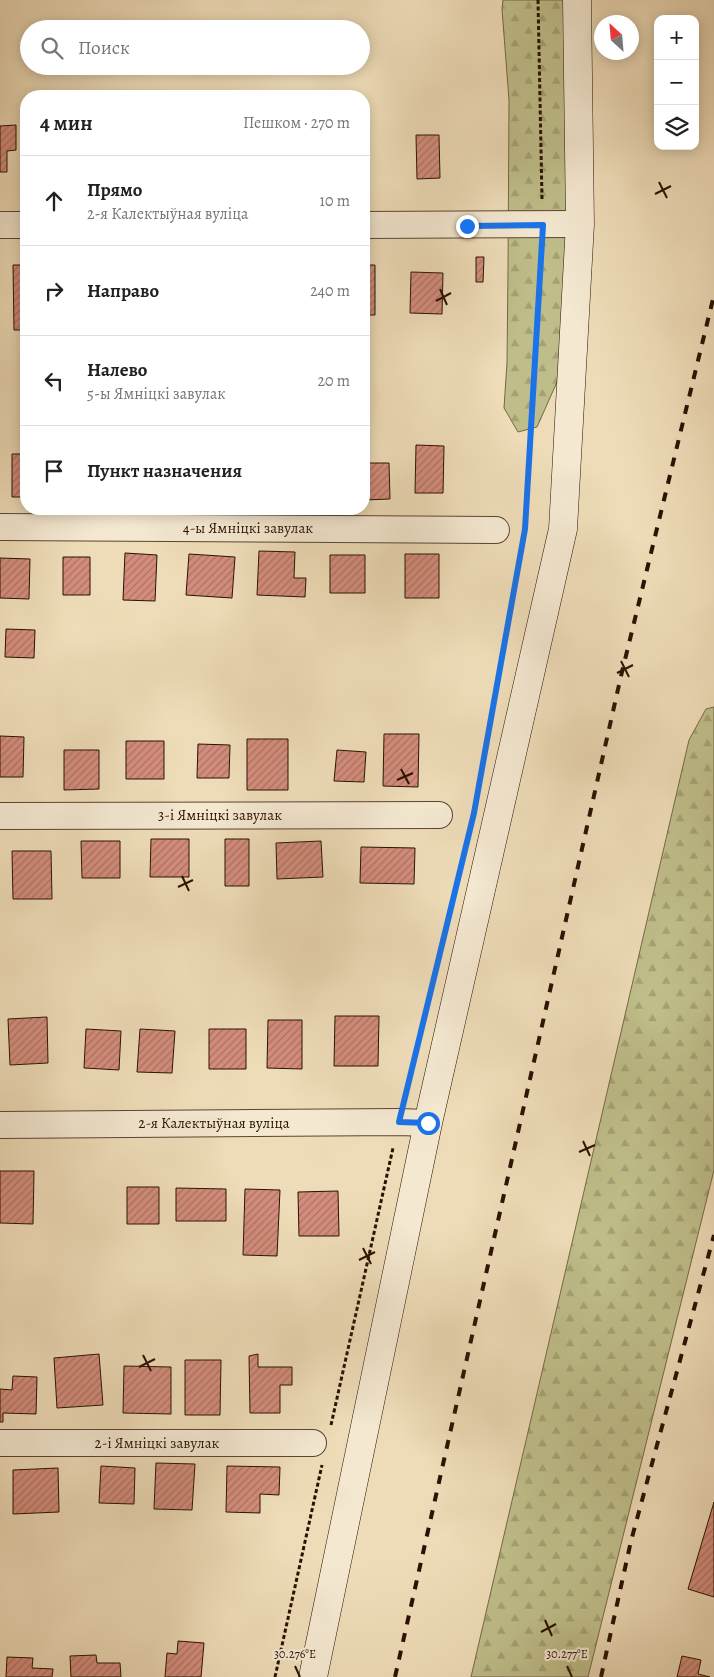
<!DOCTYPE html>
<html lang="ru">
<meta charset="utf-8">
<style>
body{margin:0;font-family:Alegreya,serif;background:#f6f6f6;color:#222}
.controls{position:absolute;right:15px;top:15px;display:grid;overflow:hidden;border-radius:10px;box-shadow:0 2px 12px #0003}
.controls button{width:45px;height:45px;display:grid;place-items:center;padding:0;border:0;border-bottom:1px solid #e0e0e0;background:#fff;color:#222;font:25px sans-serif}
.compass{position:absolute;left:594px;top:15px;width:45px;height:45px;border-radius:50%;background:#fff;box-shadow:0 2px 12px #0003;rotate:334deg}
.stop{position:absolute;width:15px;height:15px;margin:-11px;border:4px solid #1a73e8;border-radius:50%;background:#fff}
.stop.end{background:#1a73e8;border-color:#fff;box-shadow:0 1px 5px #0008}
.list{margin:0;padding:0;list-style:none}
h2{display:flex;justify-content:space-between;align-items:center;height:65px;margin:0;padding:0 20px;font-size:21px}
h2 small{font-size:16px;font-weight:400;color:#767676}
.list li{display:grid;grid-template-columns:32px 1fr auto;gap:15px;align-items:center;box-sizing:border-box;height:90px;padding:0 20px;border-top:1px solid #e0e0e0}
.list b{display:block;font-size:19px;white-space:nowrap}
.list p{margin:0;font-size:16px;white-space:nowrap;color:#767676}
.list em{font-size:16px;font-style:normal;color:#767676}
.icon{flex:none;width:28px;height:28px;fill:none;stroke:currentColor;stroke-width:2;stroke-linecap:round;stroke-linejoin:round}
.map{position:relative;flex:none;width:714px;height:1677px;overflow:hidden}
.search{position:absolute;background:#fff;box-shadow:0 2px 12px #0003;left:20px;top:20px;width:350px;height:55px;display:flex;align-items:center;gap:12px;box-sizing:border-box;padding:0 18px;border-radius:28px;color:#767676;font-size:19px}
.panel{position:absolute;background:#fff;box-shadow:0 2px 12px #0003;left:20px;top:90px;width:350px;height:425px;border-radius:20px}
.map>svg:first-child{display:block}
.forest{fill:url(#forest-firs);stroke:#746846}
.building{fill:url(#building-hatch);stroke:#2a1102}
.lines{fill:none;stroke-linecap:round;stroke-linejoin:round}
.street-casing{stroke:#5b4430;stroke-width:28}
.secondary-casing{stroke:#2a1102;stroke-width:29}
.path{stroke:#2a1102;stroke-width:3;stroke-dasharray:4 2.5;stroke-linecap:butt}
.street{stroke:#f4e8d1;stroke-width:26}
.secondary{stroke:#f4e8d1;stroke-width:28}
.rail{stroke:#2a1102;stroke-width:4;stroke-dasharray:9 9;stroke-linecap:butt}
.route{stroke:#1a73e8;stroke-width:6}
.ticks{fill:none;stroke:#2a1102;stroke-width:2}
.labels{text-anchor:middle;stroke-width:4.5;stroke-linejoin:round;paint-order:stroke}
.street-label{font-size:15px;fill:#2a1102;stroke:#f4e8d1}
.ticks-label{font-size:12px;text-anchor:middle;fill:#2a1102;stroke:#f4e8d1;stroke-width:4.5;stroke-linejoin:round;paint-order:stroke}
</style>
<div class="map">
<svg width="714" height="1677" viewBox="0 0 714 1677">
<defs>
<pattern id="forest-firs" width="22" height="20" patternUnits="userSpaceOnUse" patternTransform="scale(1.25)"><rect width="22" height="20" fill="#bfbe8a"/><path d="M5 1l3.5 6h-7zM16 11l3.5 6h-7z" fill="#a4a275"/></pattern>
<pattern id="building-hatch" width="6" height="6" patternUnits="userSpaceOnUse" patternTransform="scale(1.25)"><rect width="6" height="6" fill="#d48d7d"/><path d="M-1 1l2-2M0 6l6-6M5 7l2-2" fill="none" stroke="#ac7264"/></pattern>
</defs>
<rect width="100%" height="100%" fill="#eedcb8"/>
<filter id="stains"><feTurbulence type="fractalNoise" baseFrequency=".004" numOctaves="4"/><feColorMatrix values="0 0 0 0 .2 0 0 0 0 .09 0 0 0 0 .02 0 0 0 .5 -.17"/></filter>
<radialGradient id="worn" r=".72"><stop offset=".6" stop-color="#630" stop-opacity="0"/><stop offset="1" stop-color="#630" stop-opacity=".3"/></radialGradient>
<path class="forest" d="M503 0H578L580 315 557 382 537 427 518 432 504 408 507 363 508 271 509 100 502 9Z
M714 707V1170L588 1677H471L689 740 706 709Z"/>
<path class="building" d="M16 125V150L7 151V172H0V126Z
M416 135H439L440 178 417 179Z
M476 257H484L483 282H476Z
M13 265H26V330H14Z
M364 265H375V315H364Z
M411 272 443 273 442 314 410 313Z
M22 443H26V497H12V454H23Z
M416 445 444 446 443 493H415Z
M364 463H389L390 499 364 500Z
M259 551 295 552 294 578H306L305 597 257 595Z
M125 553 157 555 155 601 123 600Z
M189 554 235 557 232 598 186 595Z
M405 554H439V598H405Z
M330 555H365V593H330Z
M63 557H90V595H63Z
M0 558 30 559 29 599 0 598Z
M6 629 35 630 34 658 5 657Z
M384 734H419L418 787 383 786Z
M0 736 24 737 23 777H0Z
M247 739H288V790H247Z
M126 741H164V779H126Z
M198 744 230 745 229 778H197Z
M64 750H99V789L64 790Z
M337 750 366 752 364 782 334 781Z
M151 839H189V877H150Z
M225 839H249V886H225Z
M81 841H120V878H82Z
M321 841 323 877 277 879 276 843Z
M361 847 415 848 414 884 360 883Z
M12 851H51L52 899H13Z
M335 1016H379L378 1066H334Z
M47 1017 48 1063 10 1065 8 1019Z
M268 1020H302V1069L267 1068Z
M86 1029 121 1031 119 1070 84 1068Z
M140 1029 175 1031 172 1073 137 1072Z
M209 1029H246V1069H209Z
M0 1171H34L33 1224 0 1223Z
M127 1187H159V1224H127Z
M176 1188 226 1189V1221H176Z
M245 1189 280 1190 277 1256 243 1255Z
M338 1191 339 1236H299L298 1192Z
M99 1354 103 1405 57 1408 54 1358Z
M258 1354V1367H292V1385H280V1413H250L249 1356Z
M185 1360H221L220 1415H185Z
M124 1366 171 1367V1414L123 1413Z
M13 1376 37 1377 36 1414 3 1413V1422H0V1389L12 1390Z
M156 1463 195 1464 192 1510 154 1509Z
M101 1466 135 1468 134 1504 99 1503Z
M227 1466 280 1467 279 1495 260 1494V1513L226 1512Z
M58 1468 59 1512 13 1514V1470Z
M714 1502V1597L688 1589Z
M178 1641 204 1643 201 1677H165L167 1653 177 1654Z
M96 1655 97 1663H120L121 1677H71L70 1656Z
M682 1656 701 1660 698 1674 710 1677H677Z
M7 1657 33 1658 32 1668 53 1669 52 1677H6Z"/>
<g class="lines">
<defs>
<path id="street" d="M0 225H26
M364 225 580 224
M0 527 496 530
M0 816 439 815
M0 1125 399 1122 428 1123
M0 1443H313"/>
<path id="secondary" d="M313 1677 428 1123 563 529 580 224 577 0"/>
</defs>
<use href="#street" class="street-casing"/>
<use href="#secondary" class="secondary-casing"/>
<path class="path" d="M538 0 542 199
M493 708 525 529 541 250
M331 1425 393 1148
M275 1677 322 1465"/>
<use href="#street" class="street"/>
<use href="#secondary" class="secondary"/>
<path class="rail" d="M395 1677 621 676 714 295
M601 1677 631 1541 714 1235"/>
</g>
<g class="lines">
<path class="route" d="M428 1123 399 1122 474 813 525 529 543 225 467 226"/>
</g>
<path class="ticks" d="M659 182 667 198M655 194 671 186M440 289 447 305M436 301 451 293M621 661 629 677M617 673 633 665M401 769 409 784M397 780 413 773M182 876 189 891M178 887 193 880M583 1141 590 1156M579 1152 595 1145M363 1248 371 1264M359 1260 375 1252M143 1355 151 1371M139 1367 155 1359M545 1620 552 1636M541 1632 556 1624M295 1666 300 1677M567 1666 572 1677"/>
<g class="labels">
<g class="street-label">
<text x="248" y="533">4-ы Ямніцкі завулак</text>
<text x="220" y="820">3-і Ямніцкі завулак</text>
<text x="214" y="1128">2-я Калектыўная вуліца</text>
<text x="157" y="1448">2-і Ямніцкі завулак</text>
</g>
</g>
<g class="ticks-label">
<text x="295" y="1658">30.276°E</text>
<text x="567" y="1658">30.277°E</text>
</g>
<rect width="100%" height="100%" filter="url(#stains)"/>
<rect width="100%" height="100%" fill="url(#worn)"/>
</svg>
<div class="controls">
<button>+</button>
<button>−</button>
<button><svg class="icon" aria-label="layers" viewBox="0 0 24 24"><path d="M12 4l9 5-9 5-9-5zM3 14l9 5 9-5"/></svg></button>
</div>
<svg class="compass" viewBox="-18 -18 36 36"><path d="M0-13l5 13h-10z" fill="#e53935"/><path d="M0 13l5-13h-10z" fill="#767676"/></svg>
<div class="stop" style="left:428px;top:1123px"></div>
<div class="stop end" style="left:467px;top:226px"></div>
<div class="search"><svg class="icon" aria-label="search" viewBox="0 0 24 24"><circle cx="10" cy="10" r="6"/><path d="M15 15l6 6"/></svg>Поиск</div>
<section class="panel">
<h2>4 мин<small>Пешком · 270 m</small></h2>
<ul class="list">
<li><svg class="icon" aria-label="ahead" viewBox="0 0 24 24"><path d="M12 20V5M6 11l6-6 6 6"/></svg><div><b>Прямо</b><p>2-я Калектыўная вуліца</p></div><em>10 m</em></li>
<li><svg class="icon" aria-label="right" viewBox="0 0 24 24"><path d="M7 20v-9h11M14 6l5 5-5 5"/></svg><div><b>Направо</b></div><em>240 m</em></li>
<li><svg class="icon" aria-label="left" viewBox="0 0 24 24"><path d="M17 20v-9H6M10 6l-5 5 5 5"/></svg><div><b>Налево</b><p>5-ы Ямніцкі завулак</p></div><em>20 m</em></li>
<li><svg class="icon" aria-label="arrive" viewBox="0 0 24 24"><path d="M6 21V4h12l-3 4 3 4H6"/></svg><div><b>Пункт назначения</b></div></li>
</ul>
</section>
</div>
